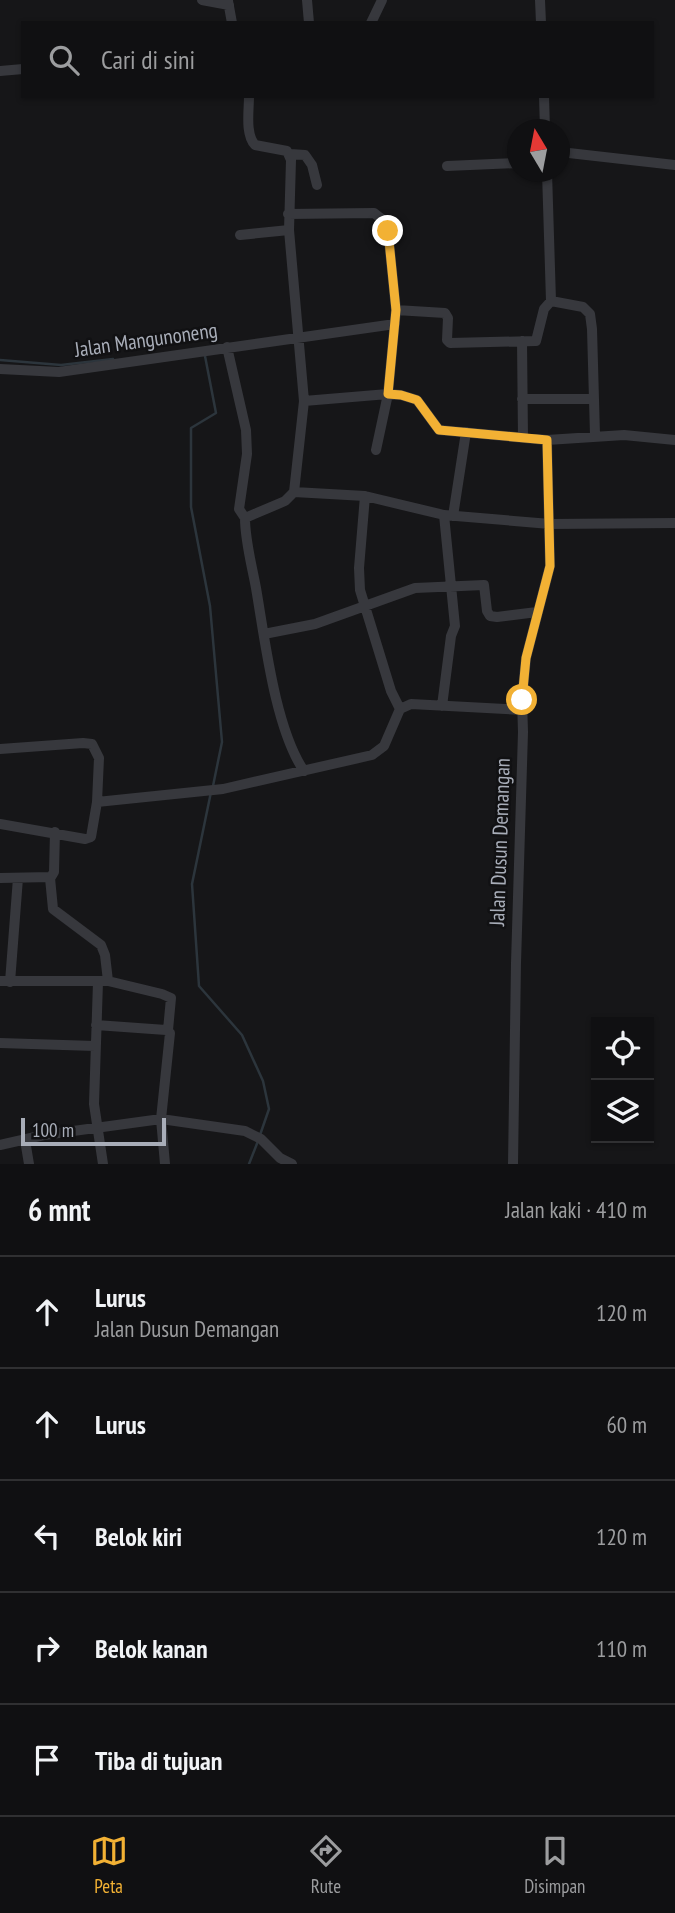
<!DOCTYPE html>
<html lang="id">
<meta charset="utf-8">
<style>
body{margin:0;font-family:"PT Sans Narrow",sans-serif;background:#1e1e20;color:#f1f3f6}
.controls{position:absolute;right:21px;bottom:21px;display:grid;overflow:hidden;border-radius:0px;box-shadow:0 2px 5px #0004}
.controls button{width:63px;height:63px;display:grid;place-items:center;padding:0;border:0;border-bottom:2px solid #303032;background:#101012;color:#f1f3f6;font:35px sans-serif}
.compass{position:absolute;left:507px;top:119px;width:63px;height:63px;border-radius:50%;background:#101012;box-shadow:0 2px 5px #0004;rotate:350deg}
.scale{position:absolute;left:21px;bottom:18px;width:145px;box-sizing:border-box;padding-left:7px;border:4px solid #a8adb8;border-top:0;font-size:19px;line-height:24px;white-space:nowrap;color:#a8adb8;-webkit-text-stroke:5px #111113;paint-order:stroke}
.stop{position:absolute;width:21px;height:21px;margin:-16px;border:5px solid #f2b134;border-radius:50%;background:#fff}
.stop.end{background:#f2b134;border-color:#fff;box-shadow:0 2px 7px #0008}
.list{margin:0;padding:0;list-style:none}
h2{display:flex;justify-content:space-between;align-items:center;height:91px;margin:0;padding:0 28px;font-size:30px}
h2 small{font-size:23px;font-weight:400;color:#9c9d9f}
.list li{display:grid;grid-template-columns:46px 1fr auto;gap:21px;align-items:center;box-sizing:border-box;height:112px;padding:0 28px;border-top:2px solid #303032}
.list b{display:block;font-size:26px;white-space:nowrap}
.list p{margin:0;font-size:23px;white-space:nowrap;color:#9c9d9f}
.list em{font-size:23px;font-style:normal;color:#9c9d9f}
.icon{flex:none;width:38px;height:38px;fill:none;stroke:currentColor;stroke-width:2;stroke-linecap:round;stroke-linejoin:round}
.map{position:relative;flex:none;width:675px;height:1164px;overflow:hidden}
.search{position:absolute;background:#101012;box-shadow:0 2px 5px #0004;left:21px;right:21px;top:21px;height:77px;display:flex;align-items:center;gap:18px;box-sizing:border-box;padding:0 24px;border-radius:0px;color:#9c9d9f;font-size:26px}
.sheet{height:651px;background:#101012}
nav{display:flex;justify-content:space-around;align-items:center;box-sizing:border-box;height:98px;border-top:2px solid #303032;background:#101012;font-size:19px;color:#9c9d9f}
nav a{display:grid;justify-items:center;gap:4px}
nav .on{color:#f2b134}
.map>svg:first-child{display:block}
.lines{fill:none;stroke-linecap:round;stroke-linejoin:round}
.stream{stroke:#2c353c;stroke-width:2.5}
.street{stroke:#37383d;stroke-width:10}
.route{stroke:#f2b134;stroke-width:9}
.labels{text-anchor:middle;stroke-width:5;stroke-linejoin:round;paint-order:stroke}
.street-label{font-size:21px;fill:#a8adb8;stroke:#111113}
</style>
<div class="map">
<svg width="675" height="1164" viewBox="0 0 675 1164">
<rect width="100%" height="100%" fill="#161618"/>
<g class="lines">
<path class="stream" d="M205 356 216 413 191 428V507L210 606 222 742 213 786
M0 360 61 365 113 359
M211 792 192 884 199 986 242 1035 263 1081 269 1109 260 1135
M249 1164 258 1141"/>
<path class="street" d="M202 0 229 5
M307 0 309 23
M540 0 541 23
M228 1 232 23
M371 23 382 0
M0 71 23 69
M544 96 545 130
M560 152 675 165
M290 154 305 155 312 165 317 185
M447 166 518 163
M547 172 551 301 583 307 590 314 592 329 595 435
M288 214 374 213 383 220 388 231 396 310 388 394 376 450
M240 235 289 230
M396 310 445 313 448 318 447 340 450 343 536 341 544 309 551 301
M522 341 523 438
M227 347 246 430 247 454 239 509 245 518C245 541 252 566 256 588 265 640 275 728 304 771
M0 369 59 372 395 324
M522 399H593
M304 401 388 394 401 395 417 400 439 430 547 440 624 435 675 440
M294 492 365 496 444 515 550 524 675 523
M365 496 359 568 360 590 391 691 400 709
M453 516 466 432
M245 518 285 501 294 492 304 401 289 230 291 160 287 151 255 145C245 134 249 111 249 96
M264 634 315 624 415 588 484 585 487 611 490 616 497 617 537 612
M442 706 451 636 455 626 444 515
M0 749 83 743 92 744 99 758 97 802 91 837 85 839 0 824
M97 802 223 789 372 755 384 746 400 709 411 704 522 710
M0 878 51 877 54 872 55 832
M50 878 53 909 101 945 105 955 108 981
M0 981H108L162 994 171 998 168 1030
M10 982 18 878
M98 982 94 1104 103 1164
M96 1025 166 1030 170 1033 161 1119 165 1164
M0 1043 95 1046
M25 1140 29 1164
M0 1145 44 1135 161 1119 245 1131 261 1139 280 1158 292 1164
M513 1164 516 963 523 732 522 700 526 658 550 566 547 440"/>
</g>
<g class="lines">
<path class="route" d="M388 231 396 310 388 394 401 395 417 400 439 430 547 440 550 566 526 658 522 700"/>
</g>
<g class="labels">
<g class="street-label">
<text transform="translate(146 340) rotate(-8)" y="7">Jalan Mangunoneng</text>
<text transform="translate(500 842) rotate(-88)" y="7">Jalan Dusun Demangan</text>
</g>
</g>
</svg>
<div class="controls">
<button><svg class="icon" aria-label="locate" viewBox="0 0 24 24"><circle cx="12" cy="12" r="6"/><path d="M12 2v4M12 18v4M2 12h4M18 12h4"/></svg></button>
<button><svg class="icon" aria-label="layers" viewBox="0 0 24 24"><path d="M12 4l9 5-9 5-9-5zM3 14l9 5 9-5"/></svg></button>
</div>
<svg class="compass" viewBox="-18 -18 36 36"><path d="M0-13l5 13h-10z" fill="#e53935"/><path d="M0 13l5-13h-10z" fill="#9c9d9f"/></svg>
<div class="scale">100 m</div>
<div class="stop" style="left:522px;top:700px"></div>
<div class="stop end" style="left:388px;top:231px"></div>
<div class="search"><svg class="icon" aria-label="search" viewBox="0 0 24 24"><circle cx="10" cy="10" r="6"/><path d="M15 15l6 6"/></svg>Cari di sini</div>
</div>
<section class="sheet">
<h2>6 mnt<small>Jalan kaki · 410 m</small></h2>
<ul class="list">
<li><svg class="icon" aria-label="ahead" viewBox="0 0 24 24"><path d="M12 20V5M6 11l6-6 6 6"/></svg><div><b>Lurus</b><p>Jalan Dusun Demangan</p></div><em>120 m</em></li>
<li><svg class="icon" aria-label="ahead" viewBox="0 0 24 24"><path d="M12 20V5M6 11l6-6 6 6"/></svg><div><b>Lurus</b></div><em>60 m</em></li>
<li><svg class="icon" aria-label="left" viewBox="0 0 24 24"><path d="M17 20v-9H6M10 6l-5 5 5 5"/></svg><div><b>Belok kiri</b></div><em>120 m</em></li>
<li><svg class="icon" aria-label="right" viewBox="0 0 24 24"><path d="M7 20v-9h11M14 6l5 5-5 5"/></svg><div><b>Belok kanan</b></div><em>110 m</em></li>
<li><svg class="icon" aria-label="arrive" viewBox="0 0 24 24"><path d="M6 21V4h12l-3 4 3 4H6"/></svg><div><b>Tiba di tujuan</b></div></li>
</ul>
</section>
<nav>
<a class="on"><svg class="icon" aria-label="map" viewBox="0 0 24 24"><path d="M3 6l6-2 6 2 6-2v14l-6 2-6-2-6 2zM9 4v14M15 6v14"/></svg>Peta</a>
<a><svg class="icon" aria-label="directions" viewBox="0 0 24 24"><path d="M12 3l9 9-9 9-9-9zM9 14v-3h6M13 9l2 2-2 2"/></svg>Rute</a>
<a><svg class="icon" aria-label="saved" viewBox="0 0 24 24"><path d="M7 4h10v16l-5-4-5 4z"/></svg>Disimpan</a>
</nav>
